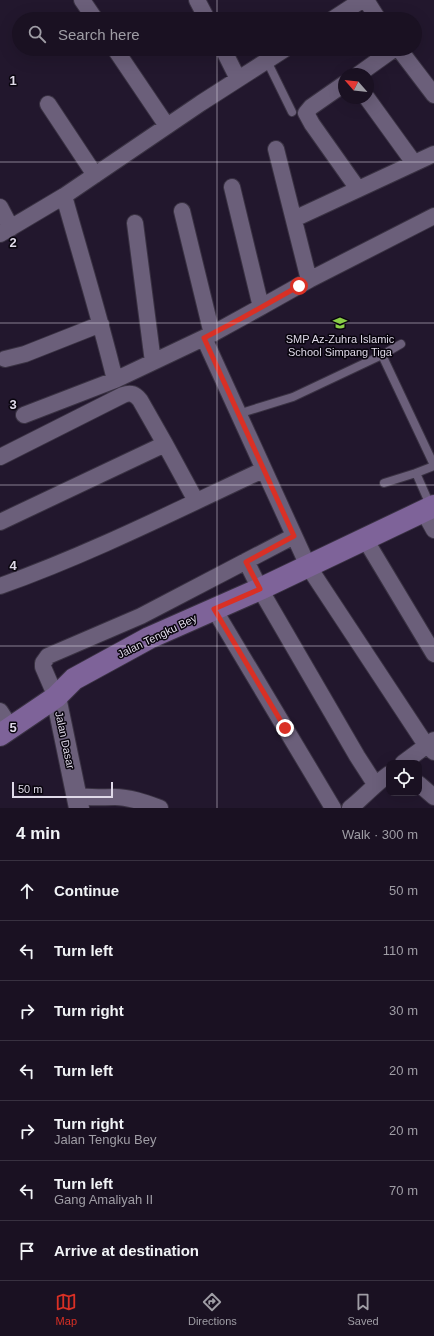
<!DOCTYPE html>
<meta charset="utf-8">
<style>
body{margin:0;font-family:Arial,sans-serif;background:#231a2a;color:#f1f3f6}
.controls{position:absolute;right:12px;bottom:12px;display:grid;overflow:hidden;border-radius:8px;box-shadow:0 4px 16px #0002}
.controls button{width:36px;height:36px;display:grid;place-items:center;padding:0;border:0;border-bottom:1px solid #383140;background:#1a1122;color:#f1f3f6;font:20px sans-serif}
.compass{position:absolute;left:338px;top:68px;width:36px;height:36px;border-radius:50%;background:#1a1122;box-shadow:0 4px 16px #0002;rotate:298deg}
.scale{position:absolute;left:12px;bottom:10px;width:101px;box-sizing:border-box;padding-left:4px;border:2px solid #dfd9e8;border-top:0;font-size:11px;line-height:14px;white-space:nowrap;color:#dfd9e8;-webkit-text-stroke:3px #09050e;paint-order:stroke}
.stop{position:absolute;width:12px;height:12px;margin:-9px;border:3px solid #d93025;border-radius:50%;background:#fff}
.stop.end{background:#d93025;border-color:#fff;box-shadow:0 1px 4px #0008}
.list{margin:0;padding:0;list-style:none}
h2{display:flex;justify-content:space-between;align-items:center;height:52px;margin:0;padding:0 16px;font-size:17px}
h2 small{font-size:13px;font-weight:400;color:#9f9da5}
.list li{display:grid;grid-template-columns:26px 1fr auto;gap:12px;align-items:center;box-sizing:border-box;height:60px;padding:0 16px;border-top:1px solid #383140}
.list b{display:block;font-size:15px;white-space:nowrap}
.list p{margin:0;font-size:13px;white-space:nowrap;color:#9f9da5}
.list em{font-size:13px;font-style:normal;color:#9f9da5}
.icon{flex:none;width:22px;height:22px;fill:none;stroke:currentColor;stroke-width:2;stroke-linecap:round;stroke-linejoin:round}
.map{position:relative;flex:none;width:434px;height:808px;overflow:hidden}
.search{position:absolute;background:#1a1122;box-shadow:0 4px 16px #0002;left:12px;right:12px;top:12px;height:44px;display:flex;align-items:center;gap:10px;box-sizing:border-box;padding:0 14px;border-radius:22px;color:#9f9da5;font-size:15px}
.sheet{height:472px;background:#1a1122}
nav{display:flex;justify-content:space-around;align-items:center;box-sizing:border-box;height:56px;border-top:1px solid #383140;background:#1a1122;font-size:11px;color:#9f9da5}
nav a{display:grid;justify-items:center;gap:2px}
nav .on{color:#d93025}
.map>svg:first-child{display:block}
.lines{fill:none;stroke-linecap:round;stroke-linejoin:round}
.service-casing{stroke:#3a3243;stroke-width:10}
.minor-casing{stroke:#3a3243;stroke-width:18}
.tertiary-casing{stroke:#3a3243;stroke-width:22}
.secondary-casing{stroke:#3a3243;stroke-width:24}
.service{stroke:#6b5f7a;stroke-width:8}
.minor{stroke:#6b5f7a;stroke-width:16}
.tertiary{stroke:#6b5f7a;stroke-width:20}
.secondary{stroke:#7e6399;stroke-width:22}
.route{stroke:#d93025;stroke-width:5}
.grid{fill:none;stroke:#dfd9e8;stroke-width:1;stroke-opacity:0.55}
.labels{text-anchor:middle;stroke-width:3;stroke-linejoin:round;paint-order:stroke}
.poi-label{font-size:11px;fill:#dfd9e8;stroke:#09050e}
.street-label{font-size:11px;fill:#dfd9e8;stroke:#09050e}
.grid-label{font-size:13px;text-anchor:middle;font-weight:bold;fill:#dfd9e8;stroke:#09050e;stroke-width:3;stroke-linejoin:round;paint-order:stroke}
</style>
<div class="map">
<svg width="434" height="808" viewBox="0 0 434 808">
<rect width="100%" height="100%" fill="#22172d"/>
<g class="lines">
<defs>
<path id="service" d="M267 61 292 112
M382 355 434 465
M238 414 293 397 382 355 401 344
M384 483 416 473
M431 507 416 473 434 466"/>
<path id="minor" d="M82 0 95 19
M197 0 207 19
M366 0 378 19
M333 19 362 0
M115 49 167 126
M223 49 238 79
M399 49 434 95
M359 74 394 49
M344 84 311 107 306 113 312 124 358 189
M367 98 414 163
M48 104 95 175
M276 149 309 280
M64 196C81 257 100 318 115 380
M0 207 11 228
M182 211 212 334
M294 219 434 154
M135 223 153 362
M0 234 64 196 201 103 285 49
M261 307 309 280 434 216
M204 338 308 566 426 745 434 752
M5 359 25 354 101 324
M24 415 115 380 212 334 261 307 232 187
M0 457 123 395C131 392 135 394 140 400L165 444 196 501
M424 512 434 530
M0 522 165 444
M365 539 434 654
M246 561 260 589 357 756 375 784
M0 586C90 554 177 510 263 470
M214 609 333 808
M56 697 43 667V663L48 656 141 616 294 536
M0 711 11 728
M403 763 434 740
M419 784 434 797
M77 796C90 798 102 797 115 797 130 797 146 803 160 808
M350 808C364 797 375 784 389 774"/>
<path id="tertiary" d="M56 697 79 808"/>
<path id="secondary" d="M0 735 56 697 74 679 149 638 260 589 434 506"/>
</defs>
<use href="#service" class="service-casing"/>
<use href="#minor" class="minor-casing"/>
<use href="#tertiary" class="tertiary-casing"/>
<use href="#secondary" class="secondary-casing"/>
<use href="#service" class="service"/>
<use href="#minor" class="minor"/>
<use href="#tertiary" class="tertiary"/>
<use href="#secondary" class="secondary"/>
</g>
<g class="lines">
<path class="route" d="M285 728 214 609 260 589 246 562 294 536 204 338 242 318 299 286"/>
</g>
<path class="grid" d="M217 0V19M217 49V808M0 162H434M0 323H434M0 485H434M0 646H434"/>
<defs>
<symbol id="school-bare" viewBox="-9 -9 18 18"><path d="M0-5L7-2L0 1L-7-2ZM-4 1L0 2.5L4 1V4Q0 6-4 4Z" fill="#8ace47" stroke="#09050e" stroke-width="2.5" paint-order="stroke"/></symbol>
</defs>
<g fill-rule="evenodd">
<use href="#school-bare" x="330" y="313" width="20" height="20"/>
</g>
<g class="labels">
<g class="poi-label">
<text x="340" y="343">SMP Az-Zuhra Islamic<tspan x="340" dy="13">School Simpang Tiga</tspan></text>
</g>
<g class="street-label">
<text transform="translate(157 636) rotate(-26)" y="4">Jalan Tengku Bey</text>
<text transform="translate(65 740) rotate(78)" y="4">Jalan Dasar</text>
</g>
</g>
<g class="grid-label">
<text x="13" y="85">1</text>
<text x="13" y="247">2</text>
<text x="13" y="409">3</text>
<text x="13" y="570">4</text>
<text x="13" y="732">5</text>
</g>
</svg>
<div class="controls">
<button><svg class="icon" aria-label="locate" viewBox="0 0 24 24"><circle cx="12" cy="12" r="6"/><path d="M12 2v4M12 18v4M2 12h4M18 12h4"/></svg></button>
</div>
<svg class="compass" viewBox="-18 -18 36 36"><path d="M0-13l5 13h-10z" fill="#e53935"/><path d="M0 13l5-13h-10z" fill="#9f9da5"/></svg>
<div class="scale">50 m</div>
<div class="stop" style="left:299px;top:286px"></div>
<div class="stop end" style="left:285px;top:728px"></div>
<div class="search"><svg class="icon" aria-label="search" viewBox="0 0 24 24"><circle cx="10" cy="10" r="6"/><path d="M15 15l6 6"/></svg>Search here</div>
</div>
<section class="sheet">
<h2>4 min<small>Walk · 300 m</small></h2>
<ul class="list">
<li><svg class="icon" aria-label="ahead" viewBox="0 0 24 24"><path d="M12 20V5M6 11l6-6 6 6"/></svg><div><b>Continue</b></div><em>50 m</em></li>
<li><svg class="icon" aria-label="left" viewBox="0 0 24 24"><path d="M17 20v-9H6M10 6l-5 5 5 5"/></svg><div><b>Turn left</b></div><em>110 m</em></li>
<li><svg class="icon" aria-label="right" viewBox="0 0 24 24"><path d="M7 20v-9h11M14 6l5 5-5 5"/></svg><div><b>Turn right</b></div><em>30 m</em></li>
<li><svg class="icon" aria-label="left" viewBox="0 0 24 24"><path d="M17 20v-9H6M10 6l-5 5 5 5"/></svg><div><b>Turn left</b></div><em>20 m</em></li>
<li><svg class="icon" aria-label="right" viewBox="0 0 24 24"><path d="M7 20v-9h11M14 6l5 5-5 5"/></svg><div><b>Turn right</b><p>Jalan Tengku Bey</p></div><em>20 m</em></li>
<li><svg class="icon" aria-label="left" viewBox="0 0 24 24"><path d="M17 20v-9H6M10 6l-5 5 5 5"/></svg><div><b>Turn left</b><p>Gang Amaliyah II</p></div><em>70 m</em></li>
<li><svg class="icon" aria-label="arrive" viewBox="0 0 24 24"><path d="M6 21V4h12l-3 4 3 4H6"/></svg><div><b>Arrive at destination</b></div></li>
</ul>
</section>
<nav>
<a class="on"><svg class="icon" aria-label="map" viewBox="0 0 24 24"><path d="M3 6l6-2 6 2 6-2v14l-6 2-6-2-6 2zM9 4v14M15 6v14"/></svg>Map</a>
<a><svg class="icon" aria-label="directions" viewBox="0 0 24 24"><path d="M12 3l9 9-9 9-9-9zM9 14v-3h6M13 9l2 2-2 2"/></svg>Directions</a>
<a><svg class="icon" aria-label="saved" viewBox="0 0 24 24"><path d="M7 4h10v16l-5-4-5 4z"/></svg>Saved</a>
</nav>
